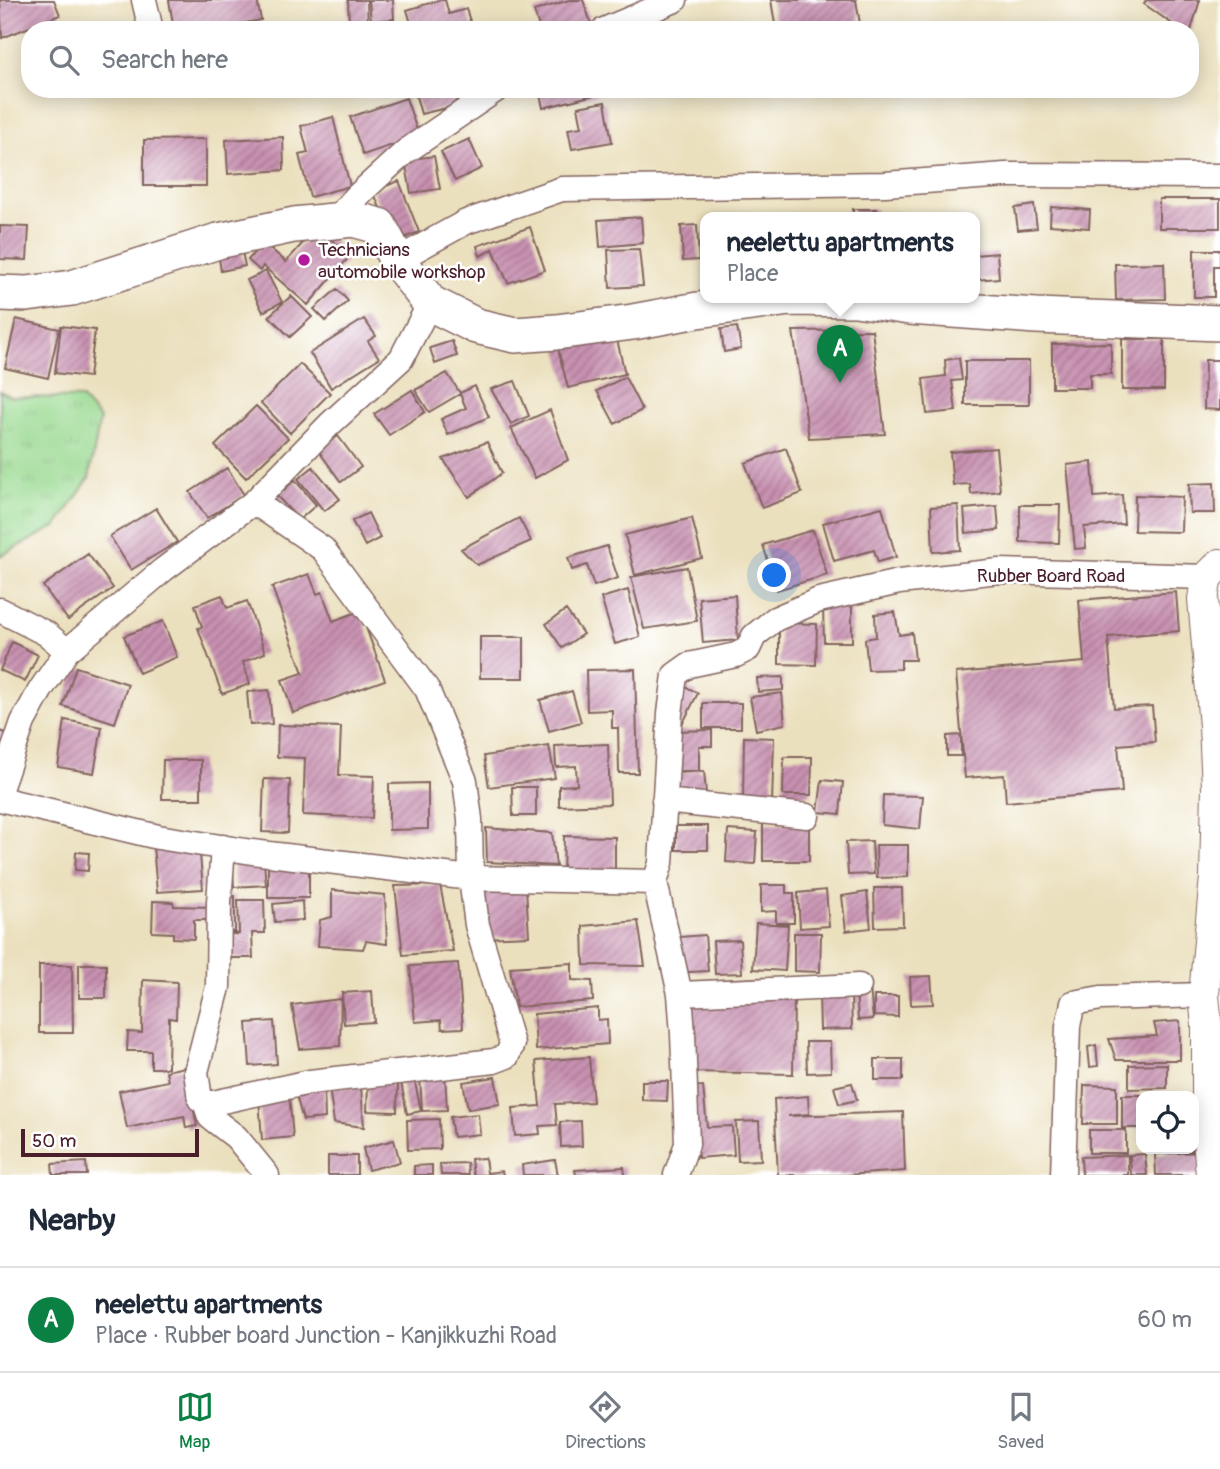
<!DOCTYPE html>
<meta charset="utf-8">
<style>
body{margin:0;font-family:Pangolin,sans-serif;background:#f6f6f7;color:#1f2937}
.controls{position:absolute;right:21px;bottom:21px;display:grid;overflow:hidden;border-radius:14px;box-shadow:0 4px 18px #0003}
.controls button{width:63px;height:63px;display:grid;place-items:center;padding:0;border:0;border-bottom:2px solid #e0e1e3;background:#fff;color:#1f2937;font:35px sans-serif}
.scale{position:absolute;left:21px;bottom:18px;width:178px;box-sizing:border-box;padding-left:7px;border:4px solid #4a1f2b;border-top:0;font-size:19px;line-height:24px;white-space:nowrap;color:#4a1f2b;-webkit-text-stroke:5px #fff;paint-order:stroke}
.you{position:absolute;left:775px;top:576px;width:24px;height:24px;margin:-18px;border:5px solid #fff;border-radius:50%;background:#1a73e8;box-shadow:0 0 0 10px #1a73e833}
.badge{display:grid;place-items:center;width:46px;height:46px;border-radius:50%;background:#0b8043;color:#fff;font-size:23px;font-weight:700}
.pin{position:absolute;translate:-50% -58px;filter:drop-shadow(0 2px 4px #0008)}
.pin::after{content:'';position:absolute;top:37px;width:24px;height:21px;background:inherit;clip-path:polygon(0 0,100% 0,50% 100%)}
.popup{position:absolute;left:700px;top:212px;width:280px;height:91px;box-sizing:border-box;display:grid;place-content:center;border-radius:14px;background:#fff;filter:drop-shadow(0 2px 5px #0005);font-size:23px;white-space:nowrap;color:#747a83}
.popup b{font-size:26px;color:#1f2937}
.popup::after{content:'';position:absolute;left:50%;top:100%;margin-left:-14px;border:14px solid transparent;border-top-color:#fff}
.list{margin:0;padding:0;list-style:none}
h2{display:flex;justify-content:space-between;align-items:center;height:91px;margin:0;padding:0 28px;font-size:30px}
h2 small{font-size:23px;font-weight:400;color:#747a83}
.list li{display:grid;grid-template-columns:46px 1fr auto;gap:21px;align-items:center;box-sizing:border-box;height:105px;padding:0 28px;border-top:2px solid #e0e1e3}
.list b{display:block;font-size:26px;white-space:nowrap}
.list p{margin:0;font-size:23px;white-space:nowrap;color:#747a83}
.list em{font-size:23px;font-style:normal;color:#747a83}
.icon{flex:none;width:38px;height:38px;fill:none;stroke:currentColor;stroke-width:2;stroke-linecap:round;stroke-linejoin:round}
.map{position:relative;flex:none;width:1220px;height:1175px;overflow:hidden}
.search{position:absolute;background:#fff;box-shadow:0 4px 18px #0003;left:21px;right:21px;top:21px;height:77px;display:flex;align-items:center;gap:18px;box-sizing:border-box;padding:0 24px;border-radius:28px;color:#747a83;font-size:26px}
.sheet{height:196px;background:#fff}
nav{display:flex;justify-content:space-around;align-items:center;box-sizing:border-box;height:98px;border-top:2px solid #e0e1e3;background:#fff;font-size:19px;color:#747a83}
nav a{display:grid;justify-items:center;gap:4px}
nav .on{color:#0b8043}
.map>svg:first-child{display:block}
.grass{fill:url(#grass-tufts);stroke:#717c5d;stroke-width:2}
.building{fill:url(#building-hatch)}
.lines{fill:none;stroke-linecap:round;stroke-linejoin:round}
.minor-casing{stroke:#82635e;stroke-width:27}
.tertiary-casing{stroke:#82635e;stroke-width:32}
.secondary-casing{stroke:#82635e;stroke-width:38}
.minor{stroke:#fff;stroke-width:24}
.tertiary{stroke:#fff;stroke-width:30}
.secondary{stroke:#fff;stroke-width:35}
.poi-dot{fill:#b5179e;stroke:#fff;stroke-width:2.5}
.labels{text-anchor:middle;stroke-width:5;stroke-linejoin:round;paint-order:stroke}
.poi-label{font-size:19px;fill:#4a1f2b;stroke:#fff;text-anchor:start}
.street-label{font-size:19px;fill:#4a1f2b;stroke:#fff}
</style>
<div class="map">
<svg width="1220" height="1175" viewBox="0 0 1220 1175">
<defs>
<pattern id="grass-tufts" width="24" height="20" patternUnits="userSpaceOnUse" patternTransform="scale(1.75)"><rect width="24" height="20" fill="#98d98f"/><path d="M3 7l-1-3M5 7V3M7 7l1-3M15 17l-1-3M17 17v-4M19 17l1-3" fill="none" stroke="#84ba7c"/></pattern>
<pattern id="building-hatch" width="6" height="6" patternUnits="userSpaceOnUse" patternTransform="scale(1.75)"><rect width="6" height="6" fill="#c891b1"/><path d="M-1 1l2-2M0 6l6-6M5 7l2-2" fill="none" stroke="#a47690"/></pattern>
</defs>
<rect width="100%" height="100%" fill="#fff"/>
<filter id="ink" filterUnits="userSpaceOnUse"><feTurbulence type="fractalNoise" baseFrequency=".0143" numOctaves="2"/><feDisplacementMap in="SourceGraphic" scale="14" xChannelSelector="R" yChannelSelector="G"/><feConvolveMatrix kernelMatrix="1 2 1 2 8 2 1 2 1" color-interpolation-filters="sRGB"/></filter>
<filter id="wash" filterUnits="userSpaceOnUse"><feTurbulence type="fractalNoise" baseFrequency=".00686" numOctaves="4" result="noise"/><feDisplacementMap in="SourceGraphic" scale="28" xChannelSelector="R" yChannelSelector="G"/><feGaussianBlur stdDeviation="1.57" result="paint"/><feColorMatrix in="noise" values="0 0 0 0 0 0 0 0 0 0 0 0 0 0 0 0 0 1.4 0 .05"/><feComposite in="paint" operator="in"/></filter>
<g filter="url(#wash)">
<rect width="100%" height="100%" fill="#ebe0be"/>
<path class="grass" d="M0 391 11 397 81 398 100 419 89 478 57 526 0 556Z"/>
<g id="blocks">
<path class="building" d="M0 0H54L60 15 2 38Z
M169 0H257L261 20 209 30H174Z
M348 0H367L368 25H349Z
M369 0H393L394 19 371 21Z
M440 0H445L449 14 466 9 473 30H413L407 10Z
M569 0H583L592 26 582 30H540L534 11Z
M771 0H856L861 30H776Z
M1146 0H1200L1191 30H1181L1144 4Z
M414 89H459L463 104 421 114Z
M539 89H596L598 94 543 108Z
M406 98 419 136 363 155 350 117Z
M605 102 612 142 572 149 568 129 582 127 578 107Z
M333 117 350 186 310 197 299 155 308 153 301 126Z
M283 137 284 170 228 174 226 140Z
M206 139V186H144V140Z
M469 139 482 168 455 181 441 152Z
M434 156 440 189 411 193 405 160Z
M399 181 419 232 394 242 373 191Z
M1159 199H1220V228H1159Z
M1034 205 1037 228 1018 230 1015 208Z
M1051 207 1090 210 1089 228 1050 225Z
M853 209H876V217H853Z
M641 217 643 243 600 247 598 220Z
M697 225 699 260 683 261 681 226Z
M0 226 29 227 27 260 0 259Z
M317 227 350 256 308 305 263 266 260 271 248 260 263 242 286 262Z
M530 227 545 270 508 283 493 249 480 256 477 246Z
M241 247 245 266 221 271 218 252Z
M639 249 643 286 610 288 608 250Z
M1194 250H1220V266H1214V297H1194Z
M997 253 999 278 975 280V255Z
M1164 263 1165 299 1116 300 1115 264Z
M266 271 282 302 263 312 247 280Z
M337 289 348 301 326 321 314 309Z
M291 296 312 317 290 337 269 316Z
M16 319 59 329 48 378 5 368Z
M364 319 376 336 368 341 379 358 331 388 310 353Z
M61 326 95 330 89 377 55 373Z
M737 327 741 349 724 352 721 329Z
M872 330 885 434 809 438 793 331Z
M616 335 625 374 568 388 558 349Z
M1122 339H1164V390H1122Z
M452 341 457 356 435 364 430 348Z
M1111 343V374H1090V388H1052V344Z
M959 358 962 380 952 381 956 411 927 414 923 379 946 376 945 360Z
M1205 360H1220V410L1204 409Z
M965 361H1029V405H965Z
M300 364 330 393 290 433 261 403Z
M447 373 460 393 475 386 489 417 448 435 441 419 466 408 460 394 429 412 415 390Z
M625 377 642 410 615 424 597 391Z
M515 381 529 416 511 424 491 389Z
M412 390 425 412 389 435 374 414Z
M256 406 288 438 246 478 215 446Z
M550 410 568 460 535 478 511 428Z
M338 436 361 467 341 482 318 450Z
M487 442 502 473 469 497 443 459Z
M786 448 802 493 762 508 745 463Z
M996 448 1000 491 971 494 970 484 953 485 950 452Z
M1092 462 1094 497 1122 495 1124 524 1084 527 1086 548 1075 549 1067 465Z
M313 467 340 499 324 511 298 479Z
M227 468 244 495 207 518 190 492Z
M295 480 316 505 299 520 277 496Z
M1214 483 1215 513H1190L1189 484Z
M1135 495 1182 497 1181 532 1134 531Z
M958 505 960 550 933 552 931 507Z
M1020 505H1060L1059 543 1020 542Z
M997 506 999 530 966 533 964 509Z
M882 507 896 557 878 562 874 550 834 561 823 523Z
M156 508 177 542 131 570 110 536Z
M368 513 380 538 365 546 352 521Z
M519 518 531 541 477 565 461 549Z
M692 518 702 558 635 575 625 535Z
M813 530 827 575 777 590 763 545Z
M607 546 618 578 594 586 587 565 572 570 568 558Z
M88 554 113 588 68 620 43 586Z
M687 567 697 621 644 629 631 577Z
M309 574 317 594 322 592 333 621 360 611 385 680 293 713 282 680 303 673 272 587Z
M628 590 640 637 615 644 601 598Z
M1176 592 1179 631 1108 637 1114 708 1152 706 1155 742 1118 745 1122 792 1006 802 1004 775 965 778 956 673 1084 662 1079 600Z
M222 595 227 608 247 601 265 653 243 662 250 684 222 694 198 628 202 627 195 605Z
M735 595 738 640 703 643 699 598Z
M852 606V642H824L823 607Z
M566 610 583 634 562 648 546 624Z
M895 612 899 635 912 633 915 660H901V669L868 670 865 639 876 637 875 614Z
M163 621 177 657 139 673 124 636Z
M779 623 817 624 816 665 779 664Z
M480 637H524V678H480Z
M12 642 38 655 25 682 0 670Z
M76 667 128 684 115 723 63 706Z
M635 669 638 773H619L618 728H612V710L587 711 586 670Z
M783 677V690L758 692 757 678Z
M676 682 698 693 683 723 661 712Z
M269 690 272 724 250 725 247 692Z
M572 691 581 722 549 731 540 700Z
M782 693 785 724 756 730 750 697Z
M703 703H741V728H703Z
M65 720 102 727 94 773 58 767Z
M278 725 341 727 339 775 374 776 372 818 303 815 305 758 277 757Z
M712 730V746H699V771H669L676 731Z
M0 731 14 736 0 779Z
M961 735V756H947V736Z
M744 737 774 738 772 803 743 802Z
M608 744 610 804 559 806V786L577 785 576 766 556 767 555 746Z
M549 746 555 778 489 787 484 756Z
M784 757H812L811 795H783Z
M163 760H201V799H162Z
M704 771 707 804 677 807 675 773Z
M264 779 290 780 288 833 262 832Z
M822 780 843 782 840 814 818 812Z
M428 783V829L389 830V784Z
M512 787H536V816H513Z
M883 795 923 796 920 829 882 825Z
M763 823 809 824V861H763Z
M676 826H708V850H676Z
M486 828 552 833 556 866 487 862Z
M728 830 757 832 755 864 726 862Z
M564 836 615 837V876L563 875Z
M872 841 874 874 848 875 846 842Z
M199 843 203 889 157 892 153 846Z
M876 845H908V877L877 878Z
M263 851 266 885 234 887 232 854Z
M76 852 89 853 88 871 75 870Z
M268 864H309V898H268Z
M440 885 453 951 403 955 395 886Z
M761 885H786V893H794V923H776V911L761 912Z
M526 888 529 936 481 938 478 891Z
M874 888H902L903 926 875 927Z
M332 890 385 895 387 944 366 941 363 949 318 946 320 920 332 917Z
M826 890 829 926 800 928 798 893Z
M867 892 871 928 846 931 842 896Z
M217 896H235V932H216Z
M238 900H264L265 933H252L253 958H225V934H239Z
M153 901 173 902 174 906 211 907V920H194V939L173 938V933L152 932Z
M302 901 303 920 275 922 273 904Z
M638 921 645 966 584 965 583 926Z
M756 923 788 925 785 971 753 969Z
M794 933H821L820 972 794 971Z
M705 935 708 971 670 973 667 938Z
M740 940 742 973 715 974 713 941Z
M458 963 463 1028 442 1029 441 1020 415 1022 410 966Z
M572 963V980L592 981 593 1001 516 1007 510 967Z
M79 964H106V998H79Z
M39 965H72L73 1033H39Z
M931 976 933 1004 911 1005 910 977Z
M143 980 177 982 176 1019 169 1018 168 1068H151V1051H127L128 1032 142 1033Z
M870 987 873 1019 858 1020 856 988Z
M372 991 374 1022 344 1024 342 993Z
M851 991 852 1029 820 1030 819 992Z
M672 994 794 996 793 1074 689 1072Z
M874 996H898V1017L874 1016Z
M341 999 340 1046 300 1049 292 1005Z
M598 1008V1020L607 1019 608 1044 536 1050 534 1014Z
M274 1021 277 1064 250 1066 247 1023Z
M1180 1021V1060H1116L1109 1039 1157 1036 1154 1023Z
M806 1042H830L831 1072 807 1073Z
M1096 1045 1098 1066 1090 1067 1088 1047Z
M589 1057 593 1102 555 1104 557 1125 539 1126 540 1134 515 1136 513 1108 540 1106 536 1061Z
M875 1059H903V1080H875Z
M1167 1064V1088L1129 1089V1065Z
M185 1067 197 1126 186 1128 184 1116 127 1128 119 1091 168 1081 166 1071Z
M412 1068 421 1111 407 1114 399 1071Z
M445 1073 447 1110 422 1111 420 1075Z
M495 1077 500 1104 468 1109 463 1082Z
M642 1081H668L667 1101 642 1100Z
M368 1083 398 1085 397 1112 367 1111Z
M852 1083 857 1100 839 1104 834 1087Z
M1084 1085 1117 1086V1124H1083Z
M324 1086 325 1118 303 1120 295 1092Z
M703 1086 707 1127 732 1126 734 1155 698 1158 690 1087Z
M329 1087H361L364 1127 334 1123Z
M289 1095 293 1137 262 1140 259 1098Z
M1122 1095H1141V1128H1122Z
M808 1096 809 1114 788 1116 903 1112 905 1171 846 1175H778L774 1099Z
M478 1114 480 1134 453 1137 450 1117Z
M439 1119 440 1149 408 1150 407 1120Z
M581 1121 582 1146 561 1147 560 1122Z
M759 1121 761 1160 738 1161 736 1122Z
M1089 1130H1126V1153H1089Z
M394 1140 400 1162 368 1170 363 1148Z
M1165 1149H1192V1151L1166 1152Z
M1202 1152 1203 1175H1156L1155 1154Z
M1145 1154 1147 1175H1131L1130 1155Z
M1128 1155V1175H1082L1081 1157Z
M328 1156H357V1175H328Z
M485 1158 487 1173 502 1171 503 1175H473L471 1159Z
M555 1160 558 1175H523L522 1165Z
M86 1162 87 1175H53L52 1164Z
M467 1163 468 1175H441L440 1164Z
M432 1165V1175H414V1166Z
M624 1167 625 1175H576L575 1170Z"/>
</g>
</g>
<g filter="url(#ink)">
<use href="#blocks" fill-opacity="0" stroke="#82635e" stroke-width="2"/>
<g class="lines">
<defs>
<path id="minor" d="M144 0 151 30
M604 30 675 0
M334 221 358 195 405 152 497 89
M397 260 466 222 562 189 885 184 1005 175 1220 176
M0 610 47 634 67 651
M0 789 23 722 41 689 67 651 163 570 254 502 330 424 401 359 430 303
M0 799 158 837 252 852 471 878 655 882
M664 801 807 816
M223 847 219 902 218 987 196 1072 200 1099 205 1102 213 1103 310 1082 494 1061 507 1056 512 1044 477 925 471 878 470 819 465 781 427 689 323 549 254 502
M680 994 859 986
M205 1102 210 1117 236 1137 267 1175
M676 1175 687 1144 683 1034 680 994 655 882 661 863 670 713 675 675 689 665 736 655 748 649 754 636 775 619 819 600 899 582 999 571 1207 577
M1063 1175 1068 1026 1073 1003 1101 998 1204 995"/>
<path id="tertiary" d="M1211 1175 1207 1124V1026L1204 995 1215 877 1217 787 1214 726 1203 599 1207 577 1220 564"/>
<path id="secondary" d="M0 293 27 294 72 288 218 241 294 225 353 219 379 226 397 260 430 303 476 326 515 335 556 332 633 322 698 310 790 298 856 299 909 307 1036 316 1220 323"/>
</defs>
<use href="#minor" class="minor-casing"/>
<use href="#tertiary" class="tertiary-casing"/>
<use href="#secondary" class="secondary-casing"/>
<use href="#minor" class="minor"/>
<use href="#tertiary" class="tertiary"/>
<use href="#secondary" class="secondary"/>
</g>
</g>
<circle class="poi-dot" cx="304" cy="260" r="7"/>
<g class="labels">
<g class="poi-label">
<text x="318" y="256">Technicians<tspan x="318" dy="22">automobile workshop</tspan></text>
</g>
<g class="street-label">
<text x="1051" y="582">Rubber Board Road</text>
</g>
</g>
</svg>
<div class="controls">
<button><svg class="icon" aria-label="locate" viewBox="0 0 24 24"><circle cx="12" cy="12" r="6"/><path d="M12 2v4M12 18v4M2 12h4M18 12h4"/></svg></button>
</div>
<div class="scale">50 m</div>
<div class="you"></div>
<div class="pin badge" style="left:840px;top:383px">A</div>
<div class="popup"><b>neelettu apartments</b>Place</div>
<div class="search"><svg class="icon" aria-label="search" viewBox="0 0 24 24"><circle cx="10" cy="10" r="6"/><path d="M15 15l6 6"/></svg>Search here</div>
</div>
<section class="sheet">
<h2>Nearby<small></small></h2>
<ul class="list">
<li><span class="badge">A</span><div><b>neelettu apartments</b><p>Place · Rubber board Junction - Kanjikkuzhi Road</p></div><em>60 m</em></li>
</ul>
</section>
<nav>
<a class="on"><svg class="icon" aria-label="map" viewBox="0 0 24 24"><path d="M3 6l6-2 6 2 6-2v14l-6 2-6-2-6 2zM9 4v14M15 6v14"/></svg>Map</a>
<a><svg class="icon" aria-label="directions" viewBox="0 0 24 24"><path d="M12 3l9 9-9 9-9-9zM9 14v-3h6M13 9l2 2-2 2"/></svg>Directions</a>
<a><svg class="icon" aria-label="saved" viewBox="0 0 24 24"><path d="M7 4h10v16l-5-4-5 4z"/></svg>Saved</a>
</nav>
